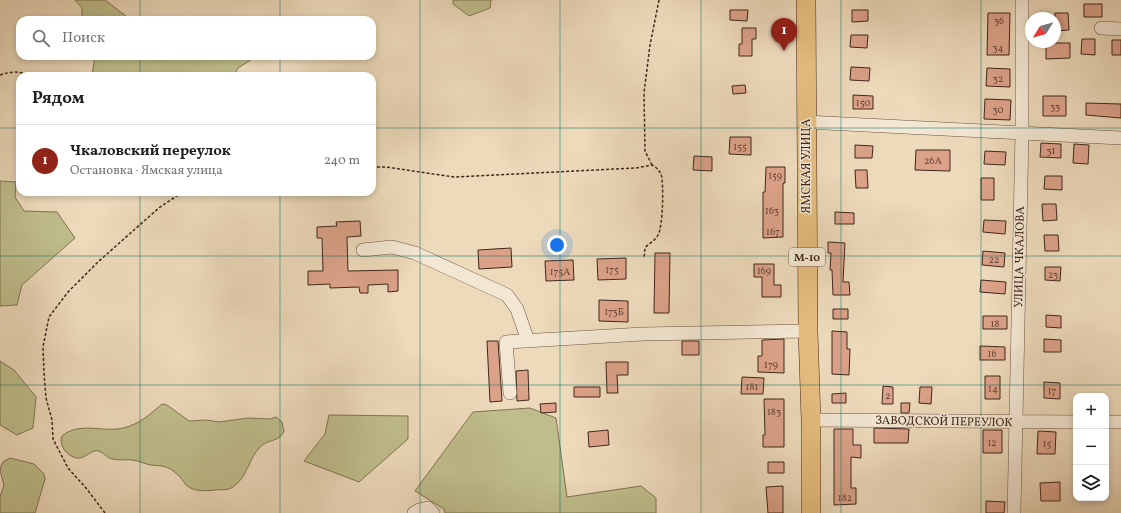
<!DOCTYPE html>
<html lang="ru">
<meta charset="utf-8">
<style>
body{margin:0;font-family:Vollkorn,serif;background:#f6f6f6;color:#202124}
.controls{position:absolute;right:12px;bottom:12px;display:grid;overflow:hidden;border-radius:8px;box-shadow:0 2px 6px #0003}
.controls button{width:36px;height:36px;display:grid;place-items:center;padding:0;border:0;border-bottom:1px solid #e0e0e0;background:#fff;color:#202124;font:20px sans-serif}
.compass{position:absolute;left:1025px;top:12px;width:36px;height:36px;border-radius:50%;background:#fff;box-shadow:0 2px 6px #0003;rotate:233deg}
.you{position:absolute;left:557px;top:245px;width:14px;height:14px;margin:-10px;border:3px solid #fff;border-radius:50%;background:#1a73e8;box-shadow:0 0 0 6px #1a73e833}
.badge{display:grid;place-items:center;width:26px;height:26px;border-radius:50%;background:#8f2418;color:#fff;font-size:13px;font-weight:700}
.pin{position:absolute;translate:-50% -33px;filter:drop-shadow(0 1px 2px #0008)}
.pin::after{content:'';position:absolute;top:21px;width:14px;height:12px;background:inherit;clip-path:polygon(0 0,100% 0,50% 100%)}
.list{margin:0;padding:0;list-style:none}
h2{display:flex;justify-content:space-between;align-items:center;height:52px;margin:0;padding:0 16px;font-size:17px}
h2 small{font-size:13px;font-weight:400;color:#757577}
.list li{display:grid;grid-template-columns:26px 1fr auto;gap:12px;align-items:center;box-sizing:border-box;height:72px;padding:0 16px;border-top:1px solid #e0e0e0}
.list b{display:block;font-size:15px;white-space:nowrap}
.list p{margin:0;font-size:13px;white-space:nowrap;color:#757577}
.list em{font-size:13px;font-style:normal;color:#757577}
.icon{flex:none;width:22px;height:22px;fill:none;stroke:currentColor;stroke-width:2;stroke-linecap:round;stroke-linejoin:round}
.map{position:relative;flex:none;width:1121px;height:513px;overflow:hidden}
.search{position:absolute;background:#fff;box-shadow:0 2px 6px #0003;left:16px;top:16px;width:360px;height:44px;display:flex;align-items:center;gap:10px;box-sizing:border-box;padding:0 14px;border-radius:12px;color:#757577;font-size:15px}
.panel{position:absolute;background:#fff;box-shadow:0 2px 6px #0003;left:16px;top:72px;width:360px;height:124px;border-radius:12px}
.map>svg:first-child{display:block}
.green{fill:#bfbd8b;stroke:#807252}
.building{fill:#dca289;stroke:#40261a}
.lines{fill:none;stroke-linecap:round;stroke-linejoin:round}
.minor-casing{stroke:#6b5342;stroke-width:14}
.highway-casing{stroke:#40261a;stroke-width:20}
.path{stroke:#40261a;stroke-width:1.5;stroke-dasharray:3 2;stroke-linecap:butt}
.minor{stroke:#f3e7d3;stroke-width:13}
.highway{stroke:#e6bd7e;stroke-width:19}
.grid{fill:none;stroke:#0f766e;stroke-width:1;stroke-opacity:0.55}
.labels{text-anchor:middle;stroke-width:3;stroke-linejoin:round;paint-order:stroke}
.number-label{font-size:10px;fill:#674536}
.shield{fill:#f3e7d3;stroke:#766052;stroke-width:1}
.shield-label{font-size:11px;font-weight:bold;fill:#40261a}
.street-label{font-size:12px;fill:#40261a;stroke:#f3e7d3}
</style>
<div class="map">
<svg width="1121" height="513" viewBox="0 0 1121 513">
<rect width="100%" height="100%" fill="#eddabb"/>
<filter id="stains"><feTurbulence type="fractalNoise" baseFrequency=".005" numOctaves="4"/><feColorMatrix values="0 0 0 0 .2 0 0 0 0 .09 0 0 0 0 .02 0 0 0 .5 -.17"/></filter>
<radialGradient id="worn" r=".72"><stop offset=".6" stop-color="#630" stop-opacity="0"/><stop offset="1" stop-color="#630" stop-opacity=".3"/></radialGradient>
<path class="green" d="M75 0H105L131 20H82V8Z
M453 0H491L490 8 469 16 453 4Z
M95 56H257L238 68 234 76H206L203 75 185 76H92Z
M0 181 16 182 15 197 24 211 57 212 75 238 22 285 17 305 0 306Z
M0 361 14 370 36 397 33 428 17 435 0 425Z
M162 404 167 405 189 421 206 420 219 422 248 418 270 419 276 417 282 422 284 431C280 442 268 439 260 447 249 458 247 478 233 487 227 491 222 489 215 490 206 491 194 492 186 485 184 483 183 480 181 478 177 474 172 469 166 467 161 465 156 466 151 465 145 464 139 461 133 460 126 459 120 461 112 459 107 458 104 453 99 451 92 449 87 457 80 458 69 459 58 446 62 436 80 421 103 433 123 428 140 424 149 415 162 404Z
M530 408 556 418 567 497 641 486 656 498V513H445L444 509 415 491 473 412Z
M329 415 408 416V439L359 482 304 461 325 434Z
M10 458 34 464 44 474 45 479 35 513H0V497L4 485 0 470 1 466 3 462Z"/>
<path class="building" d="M1084 4H1102V17H1084Z
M730 10H748L747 21 730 20Z
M852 10H868V21L852 22Z
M988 13H1010L1009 55H987Z
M1055 13H1068L1069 30 1055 31Z
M742 28H756V39H752V56H739V44H742Z
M851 35H868L867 48 850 47Z
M1082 39H1095V55L1081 54Z
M1112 40H1121V55H1112Z
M1046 43H1070V58L1046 59Z
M851 67 870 68 869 81 850 80Z
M987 68 1010 69V87L986 86Z
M745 85 746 93 733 94 732 86Z
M853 95 873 96V109H853Z
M1043 96H1066V116H1043Z
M985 99 1011 100 1010 120 984 119Z
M1086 103 1121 104V118L1086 115Z
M730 137H751V155L729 154Z
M1041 143 1061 144V158L1040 157Z
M1074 144 1089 145 1088 164 1073 163Z
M855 145 873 146 872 158H855Z
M916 150H950V171L915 170Z
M985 151 1006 152 1005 165 984 164Z
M694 156 712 157V171L693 170Z
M766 167H785V183H783V237L763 238V192H765Z
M855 170H867L868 188H856Z
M1045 176H1062V190L1044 189Z
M981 178H994V200H981Z
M1042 204H1056L1057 220 1043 221Z
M835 212 854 213V224H835Z
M984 220 1006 221 1005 234 983 232Z
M360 221 361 236 347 237 348 271 398 270V291L388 292V284L368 285V293H360L359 287 330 288V284L308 285V271H323L322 238H317V227L337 226 336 222Z
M1044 235H1058L1059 251H1045Z
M828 242 845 243 843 282H849L850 295H833L832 270H830L831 253H828Z
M511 248 512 267 479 269 478 250Z
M983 251 1005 253 1004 267 982 265Z
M655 253H670L669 313H654Z
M626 258V279L598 280 597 259Z
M573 260 574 280 546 281 545 261Z
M754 264H774V285H781V297H762V277H754Z
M1045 267H1061L1060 281 1045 280Z
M981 280 1006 282 1005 294 980 292Z
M599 300 628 301V322L599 321Z
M833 309H848V319H833Z
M1046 315 1061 316V328L1046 327Z
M983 316H1007V329H983Z
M832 331 847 332V349H850L849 375 832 374Z
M784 339V373L758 372V356H762V340Z
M1044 339 1061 340V352H1044Z
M487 341H498L502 401 490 402Z
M682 341H699V355H682Z
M980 346 1005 347V360H980Z
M606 362H628V375H617L618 393H607Z
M528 370 529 400 517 401 516 371Z
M985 376H1000V399H985Z
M742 377 764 378 763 394H741Z
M1044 382 1060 383V399L1044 398Z
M883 386 893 387V404H882Z
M574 387H600V397H574Z
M920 387H932L931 404 919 403Z
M846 393V403H832V394Z
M764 399H784V447H763V435H765Z
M556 403V412L541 413 540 404Z
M901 403H910L909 413H901Z
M874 428 909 429 908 443H874Z
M834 429H853V445H861V458L851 457V488H856V504L834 505Z
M608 430 609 445 589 447 588 432Z
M983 430H1002V453H983Z
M1038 431 1056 432 1055 454H1037Z
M768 462H784V473H768Z
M1060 482V501H1041L1040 483Z
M783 486V513H768L766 487Z
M986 501 1005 502 1004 513H986Z"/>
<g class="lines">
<defs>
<path id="minor" d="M1101 28 1121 29
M806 122 1121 138
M363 250 392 247 415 253 507 295 517 309 528 341
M510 393 506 342 643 334 808 331
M811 420 1076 422
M1106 422H1121
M414 513 419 510 428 508 433 513
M1014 513 1022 133V0"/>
<path id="highway" d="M806 0 808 331 811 420V513"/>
</defs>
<use href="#minor" class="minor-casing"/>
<use href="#highway" class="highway-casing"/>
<path class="path" d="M0 75C12 71 20 71 31 76
M652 165 645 151 644 93 650 45 659 0
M372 167H386L454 177 636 168 652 165C656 167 659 170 661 174 664 183 663 227 658 235 655 241 649 243 645 248L644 258
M105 513 86 488 68 468 53 439 52 420 46 398 44 373 43 347 49 317 68 292 99 261 160 207 183 192"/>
<use href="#minor" class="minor"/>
<use href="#highway" class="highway"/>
</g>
<path class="grid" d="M140 0V20M280 0V20M420 0V513M560 0V513M701 0V513M841 0V513M981 0V513M140 56V76M280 56V76M0 128H20M372 128H1121M140 192V513M280 192V513M0 256H1121M0 385H1121"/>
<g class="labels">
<g class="number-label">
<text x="999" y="24">36</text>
<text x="998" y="51">34</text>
<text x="998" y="82">32</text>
<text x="863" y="106">150</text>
<text x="1055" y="110">33</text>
<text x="998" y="113">30</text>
<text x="740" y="150">155</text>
<text x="1051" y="154">31</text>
<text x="933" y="164">26А</text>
<text x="775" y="179">159</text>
<text x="772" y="214">163</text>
<text x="773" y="235">167</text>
<text x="994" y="263">22</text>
<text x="612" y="273">175</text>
<text x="764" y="274">169</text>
<text x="560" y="275">175А</text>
<text x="1053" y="278">23</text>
<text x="614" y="315">173Б</text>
<text x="995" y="327">18</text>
<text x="992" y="357">16</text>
<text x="771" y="368">179</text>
<text x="752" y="390">181</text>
<text x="993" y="392">14</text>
<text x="1052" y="394">17</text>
<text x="888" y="399">2</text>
<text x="774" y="415">183</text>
<text x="992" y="446">12</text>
<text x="1047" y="447">15</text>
<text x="845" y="501">182</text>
</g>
<rect class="shield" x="789" y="248" width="36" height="18" rx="3"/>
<g class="shield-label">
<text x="807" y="261">М-10</text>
</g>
<g class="street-label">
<text transform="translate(806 166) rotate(-90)" y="4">ЯМСКАЯ УЛИЦА</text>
<text transform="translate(1019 257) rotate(-89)" y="4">УЛИЦА ЧКАЛОВА</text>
<text transform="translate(944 421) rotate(1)" y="4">ЗАВОДСКОЙ ПЕРЕУЛОК</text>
</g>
</g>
<rect width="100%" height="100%" filter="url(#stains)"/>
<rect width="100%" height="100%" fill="url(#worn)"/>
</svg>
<div class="controls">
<button>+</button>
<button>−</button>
<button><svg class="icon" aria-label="layers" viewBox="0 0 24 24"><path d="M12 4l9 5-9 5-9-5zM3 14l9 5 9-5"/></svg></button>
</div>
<svg class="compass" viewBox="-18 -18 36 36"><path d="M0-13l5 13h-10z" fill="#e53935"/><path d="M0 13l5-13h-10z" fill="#757577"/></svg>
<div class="you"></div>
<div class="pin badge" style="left:784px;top:51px">1</div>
<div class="search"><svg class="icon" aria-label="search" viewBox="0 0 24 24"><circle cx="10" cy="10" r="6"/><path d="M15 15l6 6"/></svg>Поиск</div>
<section class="panel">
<h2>Рядом<small></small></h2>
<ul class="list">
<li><span class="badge">1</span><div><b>Чкаловский переулок</b><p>Остановка · Ямская улица</p></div><em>240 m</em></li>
</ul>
</section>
</div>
